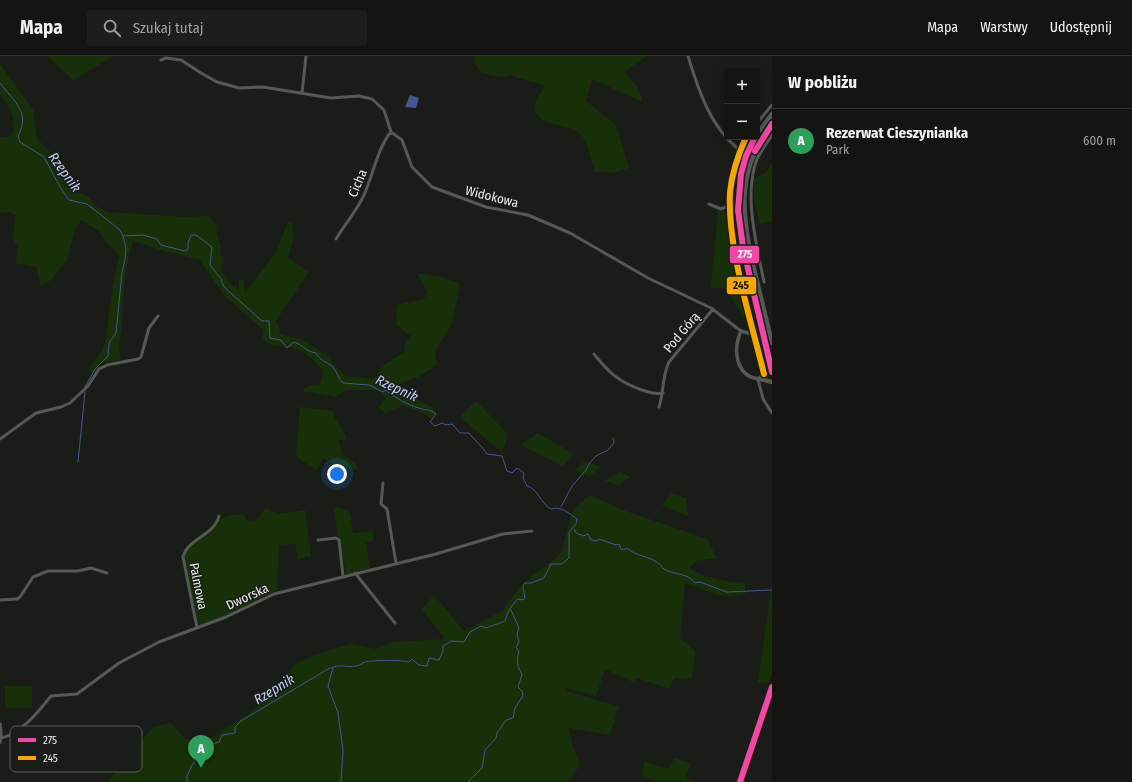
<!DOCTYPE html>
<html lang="pl">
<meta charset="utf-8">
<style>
body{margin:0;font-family:"Fira Sans Condensed",sans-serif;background:#1d1e1b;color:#f1f3f6}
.controls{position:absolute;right:12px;top:12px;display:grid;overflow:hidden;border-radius:4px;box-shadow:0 2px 10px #0003}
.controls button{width:36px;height:36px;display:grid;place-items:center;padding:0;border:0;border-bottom:1px solid #333432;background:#141512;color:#f1f3f6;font:20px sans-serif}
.you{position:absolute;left:337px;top:418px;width:14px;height:14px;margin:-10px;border:3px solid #fff;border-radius:50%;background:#1a73e8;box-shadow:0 0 0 6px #1a73e833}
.badge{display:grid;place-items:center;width:26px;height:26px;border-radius:50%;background:#2563eb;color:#fff;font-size:13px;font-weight:700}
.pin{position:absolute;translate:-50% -33px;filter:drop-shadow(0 1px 2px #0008)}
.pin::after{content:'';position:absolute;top:21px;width:14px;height:12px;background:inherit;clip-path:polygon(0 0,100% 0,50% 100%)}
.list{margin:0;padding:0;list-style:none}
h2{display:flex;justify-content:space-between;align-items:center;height:52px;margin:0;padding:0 16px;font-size:17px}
h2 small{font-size:13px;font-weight:400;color:#9d9f9f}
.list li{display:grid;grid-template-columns:26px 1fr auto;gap:12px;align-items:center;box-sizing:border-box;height:64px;padding:0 16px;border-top:1px solid #333432}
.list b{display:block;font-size:15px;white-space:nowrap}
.list p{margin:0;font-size:13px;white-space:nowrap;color:#9d9f9f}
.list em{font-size:13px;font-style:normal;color:#9d9f9f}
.icon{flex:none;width:22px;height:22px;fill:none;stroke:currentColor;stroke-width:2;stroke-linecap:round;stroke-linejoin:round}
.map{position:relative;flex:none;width:772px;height:726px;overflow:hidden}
header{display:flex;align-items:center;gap:24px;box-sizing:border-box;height:56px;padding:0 20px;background:#141512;border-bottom:1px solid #333432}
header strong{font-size:19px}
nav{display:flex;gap:22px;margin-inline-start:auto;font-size:14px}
.search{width:280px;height:36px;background:#1d1e1b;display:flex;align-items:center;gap:10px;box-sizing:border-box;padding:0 14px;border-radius:4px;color:#9d9f9f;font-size:15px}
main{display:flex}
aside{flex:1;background:#141512}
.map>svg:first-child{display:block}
.green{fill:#183009}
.water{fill:#465491}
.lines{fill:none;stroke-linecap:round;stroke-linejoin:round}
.stream{stroke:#465491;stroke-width:1}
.minor{stroke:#565858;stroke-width:3}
.tertiary{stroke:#565858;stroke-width:3.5}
.trunk{stroke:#565756;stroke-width:4.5}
.bus-1-casing{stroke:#191d17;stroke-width:9}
.bus-2-casing{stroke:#191d17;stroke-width:9}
.bus-1{stroke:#f346a5;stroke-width:6}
.bus-2{stroke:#f7a600;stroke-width:6}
.labels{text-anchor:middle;stroke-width:3;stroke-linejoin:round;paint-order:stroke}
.street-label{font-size:13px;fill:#eaece9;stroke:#191d17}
.water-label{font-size:14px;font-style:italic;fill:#c1ccf3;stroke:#191d17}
.key{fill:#191d17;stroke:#585b56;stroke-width:1}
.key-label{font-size:11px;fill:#eaece9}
.line-badge{stroke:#191d17;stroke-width:1.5}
.badge-label{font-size:11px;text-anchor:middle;font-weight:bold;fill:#fff}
.pale-badge-label{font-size:11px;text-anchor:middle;font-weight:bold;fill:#111}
</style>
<header>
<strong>Mapa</strong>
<div class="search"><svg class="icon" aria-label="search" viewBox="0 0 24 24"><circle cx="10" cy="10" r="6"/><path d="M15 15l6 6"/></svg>Szukaj tutaj</div>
<nav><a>Mapa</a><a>Warstwy</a><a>Udostępnij</a></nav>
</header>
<main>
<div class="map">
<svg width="772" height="726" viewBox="0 0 772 726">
<rect width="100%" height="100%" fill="#1a1c18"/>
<path class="green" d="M47 0H111L112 1 73 24Z
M475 0H647L624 16C633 26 641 31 642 46L592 23 586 45 616 69 629 112 612 117 596 116C589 104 590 88 581 79 569 66 529 72 536 46 537 41 542 35 545 30L510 19 502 21 485 18 478 13 474 5Z
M0 8 33 53 37 83 59 105 70 134 88 140 97 151 108 156 185 161 210 160 217 171C215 181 223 187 220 197L224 202 221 214 231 228 239 234V224L244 223 245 237 276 196 288 166 292 167 294 183 288 202 309 216 275 266 279 271 280 278 303 284 325 298 345 320 370 323 377 320 384 309 404 296 405 288 411 280 396 269 397 249 424 243 427 236 417 217 442 221 460 228 452 268 435 295 437 309 420 320 392 331C405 343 423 342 435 354L433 364 418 354 402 350 385 357 379 351 385 343 382 334H346L336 341 302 335 310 329 320 328 323 315C313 303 305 295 290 291 277 289 273 292 263 283V274L224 239 199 203 170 197 133 185C124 213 123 242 122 271 121 287 116 283 121 301L117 305C105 305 101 306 96 317L89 315 90 310 102 295 106 281 112 234 119 201 116 195 106 187 99 175 81 164 75 174 67 204 52 223 41 231 36 211 16 207 18 190 13 183 16 159 11 156 0 157V81L10 80 14 74 13 61 9 51 0 38Z
M772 108V165L759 168 754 142V123L765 117Z
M718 155H725L752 266 745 263 726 233 711 231Z
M476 345 508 378 502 396 460 361Z
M300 351 334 355 335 362 346 380 345 385 338 383 342 398 355 407 358 413 342 414 323 402 317 415 296 400Z
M538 377 574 398 563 410 521 389Z
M585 405 601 411 589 421 575 414Z
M620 415 631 421 619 429 605 425Z
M672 437 686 442 688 460 662 449Z
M590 439 620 453 707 483 717 502 696 505 689 512C706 523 725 525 745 528V538C716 544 711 535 685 527L680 582 695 595 692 623 674 622 670 633 637 622 633 626 605 613 596 640 565 632V635C584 639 600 646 619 650L610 679 569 672 573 691 580 709 568 726H107L153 671 170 667 186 683 196 686 212 682 233 667 247 659 268 641 278 638V634L294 609 314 599 333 593 351 588 376 593 392 586 445 583 422 553 434 539 464 575 502 555 524 526 554 504 562 495 569 466 575 451Z
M266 452C281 461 289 456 305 454L311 500 298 503 295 488 279 489 277 534 220 563 198 570 184 503 188 491 210 477 220 464 227 460 243 458 246 464 255 465Z
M334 452H341L350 457 353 477 372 475 374 484 366 487 370 512 346 518 340 483 338 481Z
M772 526V617L768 627 758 626Z
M5 630H32V652H5Z
M675 702 691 708 685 722 696 726H658L641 719 645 705 668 713Z"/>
<path class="water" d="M410 39 419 42 416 52 405 51Z"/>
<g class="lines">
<path class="stream" d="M0 27C14 46 31 56 18 80L20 86 44 101 60 131 69 144 87 148 120 174 123 180 143 179 157 183 161 189 185 195 188 193V187L191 179H196L212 191 210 209 221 223 224 231 262 265H269L270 282 281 284 287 292 294 286C303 289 307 296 316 297 320 305 327 306 333 311 336 315 339 323 343 327L369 329 383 336 385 334C395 341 407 349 419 352 427 355 428 352 436 358L430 366 435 370 442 367 446 369 452 368 460 377H469C475 385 482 390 487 398L502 400 507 415 512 417 517 412 524 417 523 422 527 430C537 432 541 448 551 453 560 450 569 457 577 463L576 468 569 476V502L562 508H551L544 522 531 527H525L523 530 525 542 523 544 518 543C512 548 507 557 505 565L486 572 481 570 470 576 464 586 451 585 443 590V595L439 604 429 602 427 610 419 609 412 603 409 606C405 604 371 604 365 606 362 607 359 610 356 610 347 612 341 607 328 613L241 665 235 671V677L222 679 219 686 210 689 192 709 187 720V726
M85 331 95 313 108 300 109 287 116 277 122 216 125 204 126 192 123 180
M78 406 85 336
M561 451 572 430 586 414 589 408 596 400 608 394 614 387 613 382
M574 473 576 477 583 480 588 478 591 484 597 485 599 483 616 489 619 488 621 493 624 494 627 492C635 500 649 500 658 507 660 508 662 511 664 513 674 519 689 517 695 527L700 526 727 536 772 534
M333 612 328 630 338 657 343 694 341 726
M468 726 482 712 485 694 496 682 497 677 506 664 513 662 515 652 523 640 522 635 518 631 522 618C517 611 516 604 519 596L516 591 519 586 517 578 519 572 511 554"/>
<path class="minor" d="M688 0C698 33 711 73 740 94
M161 4 166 2 181 4 201 17 217 26 239 32 263 31 331 42 359 40 372 43 384 54 391 76 402 84 412 111 432 131 486 151 528 159 570 177 648 222 711 252 741 275
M302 37 306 0
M757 67 772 49
M740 122 733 121 738 100 748 81
M709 148 721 153 731 149 733 121
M336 183C344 169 356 156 363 141 372 123 378 90 391 76
M764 226C757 190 743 139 757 103 761 95 767 87 772 79
M594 298C609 317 619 326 642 334 649 336 655 339 663 337
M758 323 763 343 772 357
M659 351C664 336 662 320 669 306L713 253
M0 383 36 357 61 351 70 347 88 330 99 313 107 309 138 303 141 301 149 272 158 260
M383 427 381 448 387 453 396 507
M318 484 336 482 339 484 343 520
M355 517 395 567
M0 544 17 543 20 541 33 521 48 515H78L91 512 107 517
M197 572 183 501C188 482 214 480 219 460
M1 682C21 678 39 655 51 640L77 638 119 607 159 586 226 561 274 538 436 498 503 478 532 475"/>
<path class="tertiary" d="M758 323C735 319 733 293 741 275L772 284
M0 668 1 679 0 686
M740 726 768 642"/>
<path class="trunk" d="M772 68C735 115 742 159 754 213 760 238 766 262 772 287
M757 78 772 58
M755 81C727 131 739 177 751 229 758 258 765 287 772 316
M758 323 766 318 769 308
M760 323 772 326
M768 642 772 631"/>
<defs>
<path id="bus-1" d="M755 81 746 100 741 118 738 154 743 191 772 316
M755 95 772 68
M740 726 772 631"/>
<path id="bus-2" d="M746 81C738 99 732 117 730 136 727 191 751 264 764 318"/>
</defs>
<use href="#bus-1" class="bus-1-casing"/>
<use href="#bus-2" class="bus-2-casing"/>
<use href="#bus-1" class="bus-1"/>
<use href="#bus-2" class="bus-2"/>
</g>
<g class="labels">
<g class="street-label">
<text transform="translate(357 127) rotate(-67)" y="5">Cicha</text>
<text transform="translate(492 140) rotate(14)" y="5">Widokowa</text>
<text transform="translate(681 276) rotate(-50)" y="5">Pod Górą</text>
<text transform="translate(199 530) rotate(79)" y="5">Palmowa</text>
<text transform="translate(247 540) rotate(-25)" y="5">Dworska</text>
</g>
<g class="water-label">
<text transform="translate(65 116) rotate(54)" y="5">Rzepnik</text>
<text transform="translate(397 332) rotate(25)" y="5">Rzepnik</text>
<text transform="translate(274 633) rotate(-31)" y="5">Rzepnik</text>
</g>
</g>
<rect x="10" y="670" width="132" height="46" rx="6" class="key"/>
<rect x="18" y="682" width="18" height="4" fill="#f346a5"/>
<rect x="18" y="700" width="18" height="4" fill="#f7a600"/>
<g class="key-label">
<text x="43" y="688">275</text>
<text x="43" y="706">245</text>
</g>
<g class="line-badge">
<rect x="729" y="189" width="31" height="19" rx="4" fill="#f346a5"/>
<rect x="726" y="220" width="31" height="19" rx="4" fill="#f7a600"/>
</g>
<g class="badge-label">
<text x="745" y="202">275</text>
</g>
<g class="pale-badge-label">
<text x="741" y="233">245</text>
</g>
</svg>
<div class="controls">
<button>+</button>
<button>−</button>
</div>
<div class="you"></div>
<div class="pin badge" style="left:201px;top:712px;background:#2e9e5b">A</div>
</div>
<aside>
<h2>W pobliżu<small></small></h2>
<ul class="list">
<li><span class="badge" style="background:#2e9e5b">A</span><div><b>Rezerwat Cieszynianka</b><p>Park</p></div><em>600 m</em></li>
</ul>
</aside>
</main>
